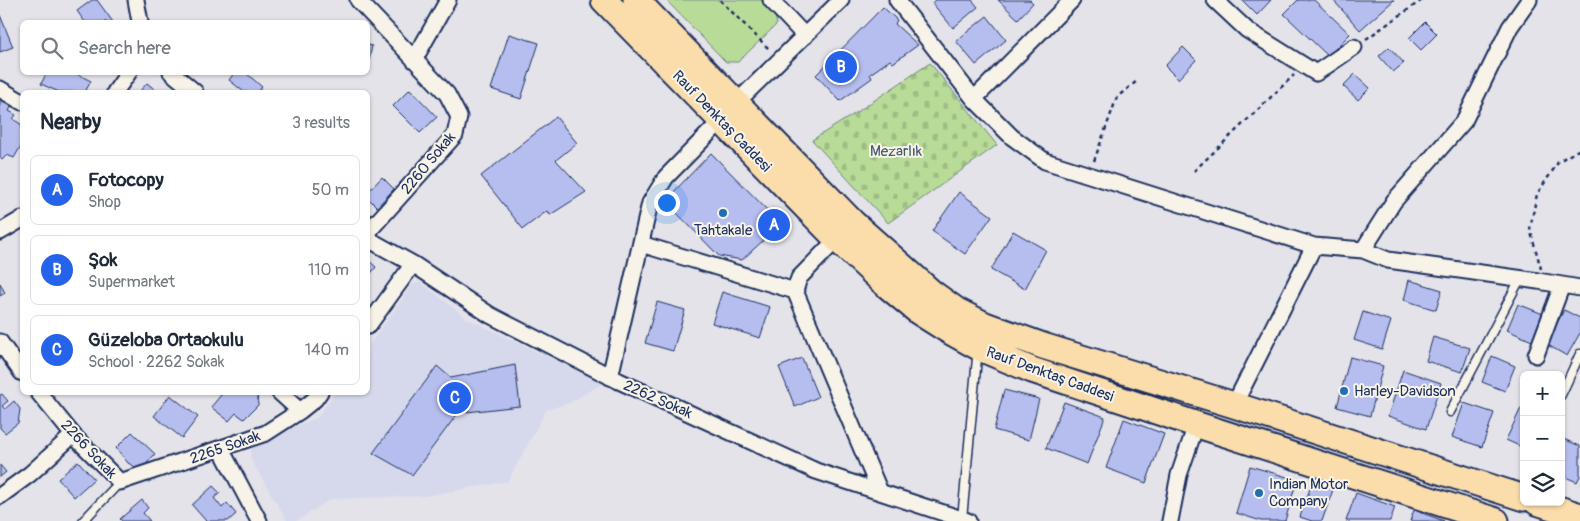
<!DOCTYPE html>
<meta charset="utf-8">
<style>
body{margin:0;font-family:Pangolin,sans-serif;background:#f6f6f7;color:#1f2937}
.controls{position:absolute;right:15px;bottom:15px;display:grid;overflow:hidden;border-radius:8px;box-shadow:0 1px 4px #0004}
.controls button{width:45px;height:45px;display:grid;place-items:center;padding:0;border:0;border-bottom:1px solid #e0e1e3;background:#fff;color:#1f2937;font:25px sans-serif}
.you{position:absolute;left:666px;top:202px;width:18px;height:18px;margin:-12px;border:4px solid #fff;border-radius:50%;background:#1a73e8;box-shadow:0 0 0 8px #1a73e833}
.badge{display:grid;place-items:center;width:32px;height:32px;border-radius:50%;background:#2563eb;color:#fff;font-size:16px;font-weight:700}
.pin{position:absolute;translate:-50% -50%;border:2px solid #fff;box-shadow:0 1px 5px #0006}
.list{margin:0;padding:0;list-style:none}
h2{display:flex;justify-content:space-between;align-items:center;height:65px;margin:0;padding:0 20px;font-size:21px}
h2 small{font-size:16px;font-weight:400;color:#747a83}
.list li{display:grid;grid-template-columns:32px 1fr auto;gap:15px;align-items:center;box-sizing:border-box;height:70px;margin:0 10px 10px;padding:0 10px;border:1px solid #e0e1e3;border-radius:8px}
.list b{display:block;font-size:19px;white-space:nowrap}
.list p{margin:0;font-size:16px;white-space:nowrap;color:#747a83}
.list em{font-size:16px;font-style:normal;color:#747a83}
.icon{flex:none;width:28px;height:28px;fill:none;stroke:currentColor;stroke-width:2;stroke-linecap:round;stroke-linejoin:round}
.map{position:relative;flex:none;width:1580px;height:521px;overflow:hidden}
.search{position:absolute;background:#fff;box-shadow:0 1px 4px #0004;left:20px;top:20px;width:350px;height:55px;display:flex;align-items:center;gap:12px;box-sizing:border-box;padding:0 18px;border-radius:8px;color:#747a83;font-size:19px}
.panel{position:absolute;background:#fff;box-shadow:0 1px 4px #0004;left:20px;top:90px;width:350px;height:305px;border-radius:8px}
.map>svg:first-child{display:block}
.built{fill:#d6d8ec}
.cemetery{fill:url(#cemetery-stones);stroke:#6a867a}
.park{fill:#b8dc97;stroke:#6a867a}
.building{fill:#b6bef0;stroke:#1b2f5e}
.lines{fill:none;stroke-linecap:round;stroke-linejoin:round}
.service-casing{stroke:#1b2f5e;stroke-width:11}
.minor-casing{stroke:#1b2f5e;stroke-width:19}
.primary-casing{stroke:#1b2f5e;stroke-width:29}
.path{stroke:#1b2f5e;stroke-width:2.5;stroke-dasharray:4 4;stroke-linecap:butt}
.service{stroke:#f7f3e8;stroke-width:8}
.minor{stroke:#f7f3e8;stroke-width:15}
.primary{stroke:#fbddab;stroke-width:25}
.poi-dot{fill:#1f6fb2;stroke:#f7f3e8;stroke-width:2}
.labels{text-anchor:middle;stroke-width:4;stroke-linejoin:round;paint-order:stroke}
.street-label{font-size:15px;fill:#1b2f5e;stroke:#f7f3e8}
.park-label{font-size:15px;fill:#425a6c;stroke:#f7f3e8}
.poi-label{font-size:15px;fill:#1b2f5e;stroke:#f7f3e8;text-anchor:start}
</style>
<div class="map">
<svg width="1580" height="521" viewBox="0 0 1580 521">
<defs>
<pattern id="cemetery-stones" width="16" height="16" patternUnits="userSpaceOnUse" patternTransform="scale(1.25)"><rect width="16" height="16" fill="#b8dc97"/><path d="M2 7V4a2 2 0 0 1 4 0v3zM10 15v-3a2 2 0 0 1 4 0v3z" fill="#9ebd85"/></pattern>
</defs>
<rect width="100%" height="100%" fill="#e4e3ea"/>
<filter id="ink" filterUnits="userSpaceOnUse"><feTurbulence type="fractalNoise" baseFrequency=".02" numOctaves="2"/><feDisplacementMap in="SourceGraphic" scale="10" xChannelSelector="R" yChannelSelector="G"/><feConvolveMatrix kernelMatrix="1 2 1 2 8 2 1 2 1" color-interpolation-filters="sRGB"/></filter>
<g filter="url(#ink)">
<path class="built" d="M420 282 468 319 603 383 569 403 546 410 508 481 424 496 331 499 297 521H287L250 458 252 443 317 418 335 393 368 392V347L412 285Z"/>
<path class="cemetery" d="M930 63 997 145 888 223 812 140 851 116Z"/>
<path class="park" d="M666 0H761L775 16 777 24 738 62H726Z"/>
<path class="building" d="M92 0H97L113 22H85L77 11Z
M936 0H972L978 7 953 28 932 3Z
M998 0H1030L1033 3 1018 19Z
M1242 0H1271L1257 15Z
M1298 0H1314L1350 34 1328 56 1284 14Z
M1335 0H1394L1360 30 1334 1Z
M883 7 897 20 895 24 918 45 893 63 890 60 870 74 872 78 840 101 816 75Z
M0 15 13 47 0 52Z
M987 16 1006 40 976 65 956 41Z
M1425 22 1437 34 1421 50 1409 38Z
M509 34 539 43 521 99 491 89Z
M368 45 372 46 368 66Z
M1183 47 1196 60 1178 79 1165 66Z
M1389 47 1404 63 1393 72 1379 56Z
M47 72H73L91 81 85 92H59L41 84Z
M235 72H245L262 87 258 92H244L229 80Z
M1355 74 1370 88 1358 100 1343 86Z
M147 83 158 92H139Z
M410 89 437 117 420 133 393 106Z
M3 99 12 105 9 111 16 115 13 119 22 125V144L14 158 7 155 2 160 0 158V100Z
M556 117 577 143 556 160 586 192 550 215 547 211 523 229 481 176Z
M711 153 781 224 742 260 719 256 665 201Z
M382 177 394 189 377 207 368 198V192Z
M959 192 992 216 965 254 932 231Z
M1013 231 1046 250 1025 289 991 270Z
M368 260 376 267 368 277Z
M1409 280 1442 290 1436 310 1404 300Z
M0 283 5 293 0 296Z
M722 292 770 307 760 338 712 323Z
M657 302 685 310 673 351 645 343Z
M1518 304 1543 314 1532 341 1507 330Z
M1564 310 1580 318V333L1567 356 1546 344Z
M1363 312 1391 321 1382 349 1354 340Z
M1433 337 1470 348 1462 372 1426 361Z
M1492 356 1515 366 1505 391 1482 382Z
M1350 357 1383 366 1370 416 1337 407Z
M802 358 818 397 795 407 779 367Z
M515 365 520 406 458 413 412 475 373 453 437 366 451 378Z
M1403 370 1441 383 1426 429 1388 416Z
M1004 390 1039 399 1029 440 994 430Z
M218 392H257L258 405 244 419 236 413 229 421 211 407 221 395Z
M2 394 8 401 2 406 5 409 14 401 20 409 18 423 5 433 0 428V395Z
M170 395 198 417 182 438 154 416Z
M1064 402 1105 417 1087 464 1046 448Z
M1464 403 1494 413 1482 447 1452 437Z
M1521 408 1524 409V448L1506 440Z
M1124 419 1164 434 1146 483 1106 468Z
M132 432 155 454 141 470 128 463 116 448Z
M1561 438 1580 446V476L1577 482 1561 475Z
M78 461 94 479 74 497 58 479Z
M0 465 6 472 0 477Z
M1250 466 1297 480 1285 521H1261L1236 513Z
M1314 477 1335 484 1322 521H1312L1300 517Z
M213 486 220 493 214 498 222 508 227 503 236 514 228 521H206L192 505Z
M1356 493 1395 507 1390 521H1346Z
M142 500 148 508 143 513 150 521H122L120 519Z
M1414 510 1444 521H1410Z"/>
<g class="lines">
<defs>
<path id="service" d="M1561 395 1580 354
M1450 412 1520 279
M962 519 977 358
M83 521 120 482"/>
<path id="minor" d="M136 0 140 22
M358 0 447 94 459 117 455 135 368 232
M771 0 805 36
M897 0 974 99 1012 137 1045 161 1314 246 1363 250 1388 260 1538 281 1580 288
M1215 0 1247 30 1316 73 1354 47
M414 60 448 0
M171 72 195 92
M0 89 22 102
M115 92 129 72
M974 99 1072 0
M0 232 22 219
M368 239 413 264 490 315 619 381 816 471 968 521
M837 239 799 278 795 291 880 492
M641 244 795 291
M1363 250 1394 201 1464 121 1510 27 1529 0
M368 326 413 264
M0 342 22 373
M1536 355 1562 285
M610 377 650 203 666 177 713 129 736 103 841 0
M38 392 73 435 120 482 266 433 300 411 315 399 320 392
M279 392 300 411
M1234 405 1314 246
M221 449 259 521
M0 496 30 474 73 435
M1170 521 1179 475 1194 431 1201 426"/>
<path id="primary" d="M604 0 837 239 883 282 919 312 946 329 982 349 1032 370 1201 426 1496 521
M636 0 852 222 932 293 957 311 985 325 1043 346 1234 405 1524 498
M1537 502 1580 516"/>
</defs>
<use href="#service" class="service-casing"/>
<use href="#minor" class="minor-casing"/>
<use href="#primary" class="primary-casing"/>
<path class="path" d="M720 0 770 50
M1366 39 1422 0
M1094 161 1117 97 1137 81
M1194 171 1294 75
M1541 269 1530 229 1537 194 1559 161 1580 149"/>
<use href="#service" class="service"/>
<use href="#minor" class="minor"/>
<use href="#primary" class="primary"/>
</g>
</g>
<g class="poi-dot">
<circle cx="723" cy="213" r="5"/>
<circle cx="1344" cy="391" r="5"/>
<circle cx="1259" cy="493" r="5"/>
</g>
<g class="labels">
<g class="street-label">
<text transform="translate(722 121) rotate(46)" y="5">Rauf Denktaş Caddesi</text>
<text transform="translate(428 163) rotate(-50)" y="5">2260 Sokak</text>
<text transform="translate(1050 374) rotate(20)" y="5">Rauf Denktaş Caddesi</text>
<text transform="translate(658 399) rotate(24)" y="5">2262 Sokak</text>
<text transform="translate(225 447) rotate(-19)" y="5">2265 Sokak</text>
<text transform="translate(89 449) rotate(47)" y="5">2266 Sokak</text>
</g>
<g class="park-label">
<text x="896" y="156">Mezarlık</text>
</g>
<g class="poi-label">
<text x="723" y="235" text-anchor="middle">Tahtakale</text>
<text x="1354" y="396">Harley-Davidson</text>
<text x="1269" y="489">Indian Motor<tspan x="1269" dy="17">Company</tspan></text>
</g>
</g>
</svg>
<div class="controls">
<button>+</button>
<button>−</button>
<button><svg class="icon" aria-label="layers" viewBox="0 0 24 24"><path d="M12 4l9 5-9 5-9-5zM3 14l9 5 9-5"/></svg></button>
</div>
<div class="you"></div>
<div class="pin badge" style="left:774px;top:225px">A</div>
<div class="pin badge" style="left:841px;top:67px">B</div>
<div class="pin badge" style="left:455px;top:398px">C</div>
<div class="search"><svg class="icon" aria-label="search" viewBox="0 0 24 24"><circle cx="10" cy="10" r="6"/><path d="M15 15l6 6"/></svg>Search here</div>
<section class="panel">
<h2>Nearby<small>3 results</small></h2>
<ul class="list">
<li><span class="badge">A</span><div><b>Fotocopy</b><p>Shop</p></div><em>50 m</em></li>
<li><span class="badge">B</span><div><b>Şok</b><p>Supermarket</p></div><em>110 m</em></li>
<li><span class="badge">C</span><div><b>Güzeloba Ortaokulu</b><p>School · 2262 Sokak</p></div><em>140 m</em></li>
</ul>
</section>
</div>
